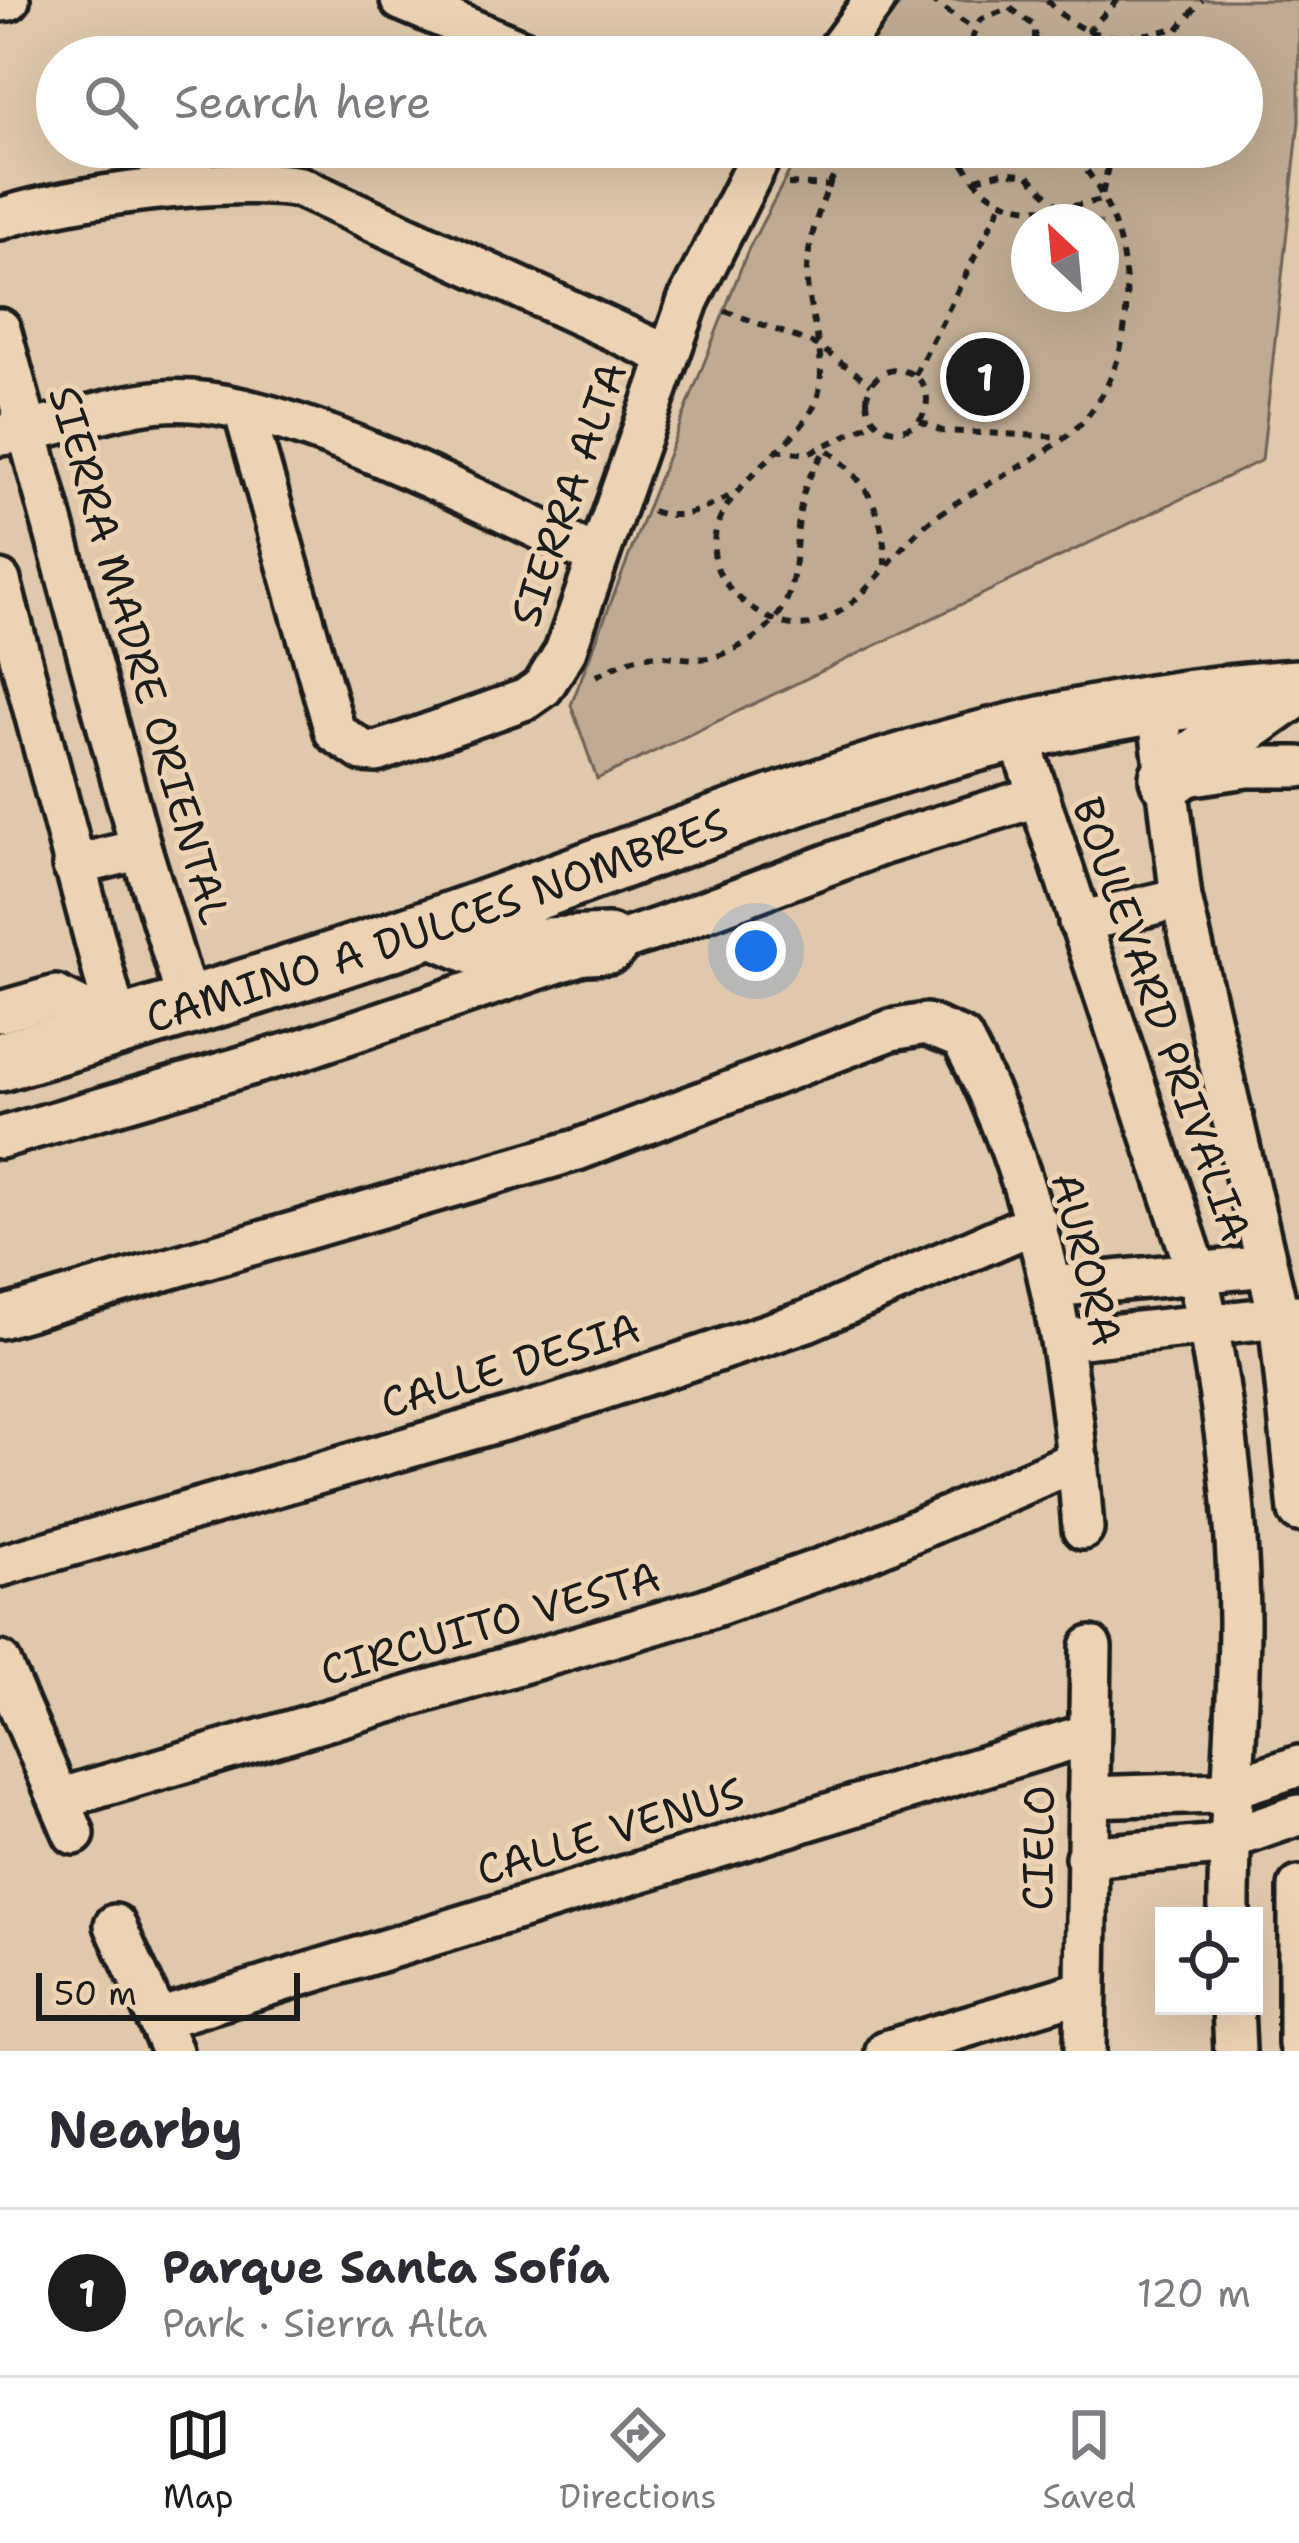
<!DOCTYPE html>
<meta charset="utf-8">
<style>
body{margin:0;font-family:"Shantell Sans",sans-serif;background:#f2f2f3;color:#2b2b33}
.controls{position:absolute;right:36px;bottom:36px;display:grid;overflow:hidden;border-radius:0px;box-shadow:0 12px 48px #0002}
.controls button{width:108px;height:108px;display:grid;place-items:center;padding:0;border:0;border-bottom:3px solid #e1e1e2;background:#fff;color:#2b2b33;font:60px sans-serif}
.compass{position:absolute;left:1011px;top:204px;width:108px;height:108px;border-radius:50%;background:#fff;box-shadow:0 12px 48px #0002;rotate:334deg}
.scale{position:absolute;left:36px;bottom:30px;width:264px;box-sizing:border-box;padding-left:12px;border:6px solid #1c1c1c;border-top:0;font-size:33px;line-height:42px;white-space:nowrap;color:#1c1c1c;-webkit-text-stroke:9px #ecd3b4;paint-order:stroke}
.you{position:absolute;left:756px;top:951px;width:42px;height:42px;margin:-30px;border:9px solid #fff;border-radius:50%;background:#1a73e8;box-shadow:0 0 0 18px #1a73e833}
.badge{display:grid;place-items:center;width:78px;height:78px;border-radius:50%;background:#1c1c1c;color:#fff;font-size:39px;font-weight:700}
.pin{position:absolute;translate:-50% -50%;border:6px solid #fff;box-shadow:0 3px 12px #0006}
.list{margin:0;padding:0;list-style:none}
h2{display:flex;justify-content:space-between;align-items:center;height:156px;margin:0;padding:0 48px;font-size:51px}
h2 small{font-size:39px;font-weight:400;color:#7c7c81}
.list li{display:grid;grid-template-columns:78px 1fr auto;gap:36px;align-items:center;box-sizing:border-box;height:168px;padding:0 48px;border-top:3px solid #e1e1e2}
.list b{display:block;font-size:45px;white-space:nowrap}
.list p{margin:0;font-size:39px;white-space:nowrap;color:#7c7c81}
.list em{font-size:39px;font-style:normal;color:#7c7c81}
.icon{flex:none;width:66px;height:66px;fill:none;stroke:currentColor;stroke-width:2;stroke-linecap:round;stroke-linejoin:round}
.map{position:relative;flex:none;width:1299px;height:2051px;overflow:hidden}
.search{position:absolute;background:#fff;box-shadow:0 12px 48px #0002;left:36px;right:36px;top:36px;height:132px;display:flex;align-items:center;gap:30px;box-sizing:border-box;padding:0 42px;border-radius:66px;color:#7c7c81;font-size:45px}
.sheet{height:324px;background:#fff}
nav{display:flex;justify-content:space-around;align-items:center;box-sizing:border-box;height:168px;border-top:3px solid #e1e1e2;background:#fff;font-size:33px;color:#7c7c81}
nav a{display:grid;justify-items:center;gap:6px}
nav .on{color:#1c1c1c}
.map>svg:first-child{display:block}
.green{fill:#bfab93;stroke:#6e6458;stroke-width:3;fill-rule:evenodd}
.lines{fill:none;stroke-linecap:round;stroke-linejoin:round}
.street-casing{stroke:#1c1c1c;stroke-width:48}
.secondary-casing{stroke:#1c1c1c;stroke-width:66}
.path{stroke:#1c1c1c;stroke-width:6;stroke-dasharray:9 9;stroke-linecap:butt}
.street{stroke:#ecd3b4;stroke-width:39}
.secondary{stroke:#ecd3b4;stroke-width:57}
.labels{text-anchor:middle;stroke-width:10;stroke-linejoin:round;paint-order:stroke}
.street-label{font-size:42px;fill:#1c1c1c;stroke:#ecd3b4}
</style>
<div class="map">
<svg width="1299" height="2051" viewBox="0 0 1299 2051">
<rect width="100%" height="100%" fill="#dfc8ab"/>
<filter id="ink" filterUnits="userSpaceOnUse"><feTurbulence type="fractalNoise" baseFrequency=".00833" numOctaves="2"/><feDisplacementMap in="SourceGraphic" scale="24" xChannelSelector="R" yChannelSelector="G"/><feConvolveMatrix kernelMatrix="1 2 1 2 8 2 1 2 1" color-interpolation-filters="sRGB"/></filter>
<g filter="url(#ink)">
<path class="green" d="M903 0H1299V121L1262 460 597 779 571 705 748 250 802 147H1242V57H860ZM1029 222H1101V294H1029Z"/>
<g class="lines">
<defs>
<path id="street" d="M401 0 537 57
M0 1 9 0
M833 57 875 0
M0 219C67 196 231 175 300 187L667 355
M0 329 141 849 189 1006
M244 410 335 732 363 751 377 752 526 699 543 687 565 652 688 301 765 147
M0 435C63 429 127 396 191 401 307 409 486 506 595 555
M0 581 118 1027
M1157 701 1181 898 1279 1317 1299 1511
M1016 728 1197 1272C1222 1387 1238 1503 1239 1620 1239 1719 1228 1817 1229 1916
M1180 777 1247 767H1299
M73 866 141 849
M1079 922 1181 898
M0 1012 56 996 118 1027
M0 1138 300 1050 662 927 883 844 1036 797
M1052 1287 1267 1266
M0 1318 577 1150 891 1030 926 1024 962 1039C1043 1190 1071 1360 1083 1529
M1063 1340 1299 1315
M0 1566 555 1405 807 1321 1037 1222
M0 1662 74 1834
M1088 1797 1216 1793 1299 1766
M59 1799 706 1609 854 1557 1078 1460
M1086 1857 1209 1846 1299 1815
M1299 1887V2044
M115 1925 172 2051
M1233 2006 1235 2051
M159 2019 1089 1734
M886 2051 1084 1991
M1085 2051 1091 1647"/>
<g id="secondary">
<path d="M1169 778 1292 690"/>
<path d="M434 928 486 950 608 944"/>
<path id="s1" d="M0 1062C160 1015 320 968 477 912 756 812 999 706 1299 689"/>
</g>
</defs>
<use href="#street" class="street-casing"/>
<use href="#secondary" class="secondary-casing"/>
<path class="path" d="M930 0 974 29
M1047 0C1084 44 1124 41 1176 28
M1087 32 1118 0
M977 57 972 39 980 20 1010 8 1035 26V57
M1155 57 1202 0
M852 147C826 178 801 252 808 292 813 327 828 364 817 399 801 450 698 492 716 564 725 597 776 631 808 625 861 613 886 559 924 526 965 491 1020 472 1063 439 1152 373 1142 218 1066 147
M956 147C983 217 1039 215 1101 200L1112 147
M976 179 1003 172 1028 175 1062 210
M788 184 832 186
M725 311 817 345 871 384
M867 400a30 30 0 1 1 60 0a30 30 0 1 1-60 0Z
M915 375 1003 201
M920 421 942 431 1063 437
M775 450 807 454 874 422
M652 511C682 522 704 509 732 495
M596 676C610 669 624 661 640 657 668 651 693 666 723 654 810 618 788 572 802 500 805 481 816 465 826 449 867 480 885 513 885 565"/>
<use href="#street" class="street"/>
<use href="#secondary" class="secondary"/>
</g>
</g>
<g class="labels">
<g class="street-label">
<text transform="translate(568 494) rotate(-71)" y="15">SIERRA ALTA</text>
<text transform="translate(140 655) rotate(74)" y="15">SIERRA MADRE ORIENTAL</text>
<text dy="15" stroke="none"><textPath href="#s1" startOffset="459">CAMINO A DULCES NOMBRES</textPath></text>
<text transform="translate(1162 1019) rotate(71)" y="15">BOULEVARD PRIVALIA</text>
<text transform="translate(1087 1259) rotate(76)" y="15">AURORA</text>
<text transform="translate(510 1365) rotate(-17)" y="15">CALLE DESIA</text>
<text transform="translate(490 1623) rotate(-16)" y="15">CIRCUITO VESTA</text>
<text transform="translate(610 1831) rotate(-17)" y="15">CALLE VENUS</text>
<text transform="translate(1038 1848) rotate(-89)" y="15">CIELO</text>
</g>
</g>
</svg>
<div class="controls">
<button><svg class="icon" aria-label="locate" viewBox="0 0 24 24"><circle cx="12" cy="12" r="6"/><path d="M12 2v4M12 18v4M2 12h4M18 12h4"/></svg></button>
</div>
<svg class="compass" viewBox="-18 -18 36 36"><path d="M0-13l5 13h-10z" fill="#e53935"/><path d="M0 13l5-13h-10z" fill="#7c7c81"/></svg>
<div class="scale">50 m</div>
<div class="you"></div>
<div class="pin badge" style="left:985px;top:377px">1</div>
<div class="search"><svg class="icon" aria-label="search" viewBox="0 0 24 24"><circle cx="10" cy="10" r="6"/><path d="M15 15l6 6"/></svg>Search here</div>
</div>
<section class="sheet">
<h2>Nearby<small></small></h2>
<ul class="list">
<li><span class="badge">1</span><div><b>Parque Santa Sofía</b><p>Park · Sierra Alta</p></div><em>120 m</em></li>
</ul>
</section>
<nav>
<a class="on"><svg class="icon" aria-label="map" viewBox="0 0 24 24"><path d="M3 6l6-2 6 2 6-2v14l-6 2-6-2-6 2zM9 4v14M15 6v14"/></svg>Map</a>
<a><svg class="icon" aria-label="directions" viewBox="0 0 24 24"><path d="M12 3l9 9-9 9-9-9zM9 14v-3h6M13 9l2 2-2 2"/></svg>Directions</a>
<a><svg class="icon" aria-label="saved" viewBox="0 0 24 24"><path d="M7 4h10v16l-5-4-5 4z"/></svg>Saved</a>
</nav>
